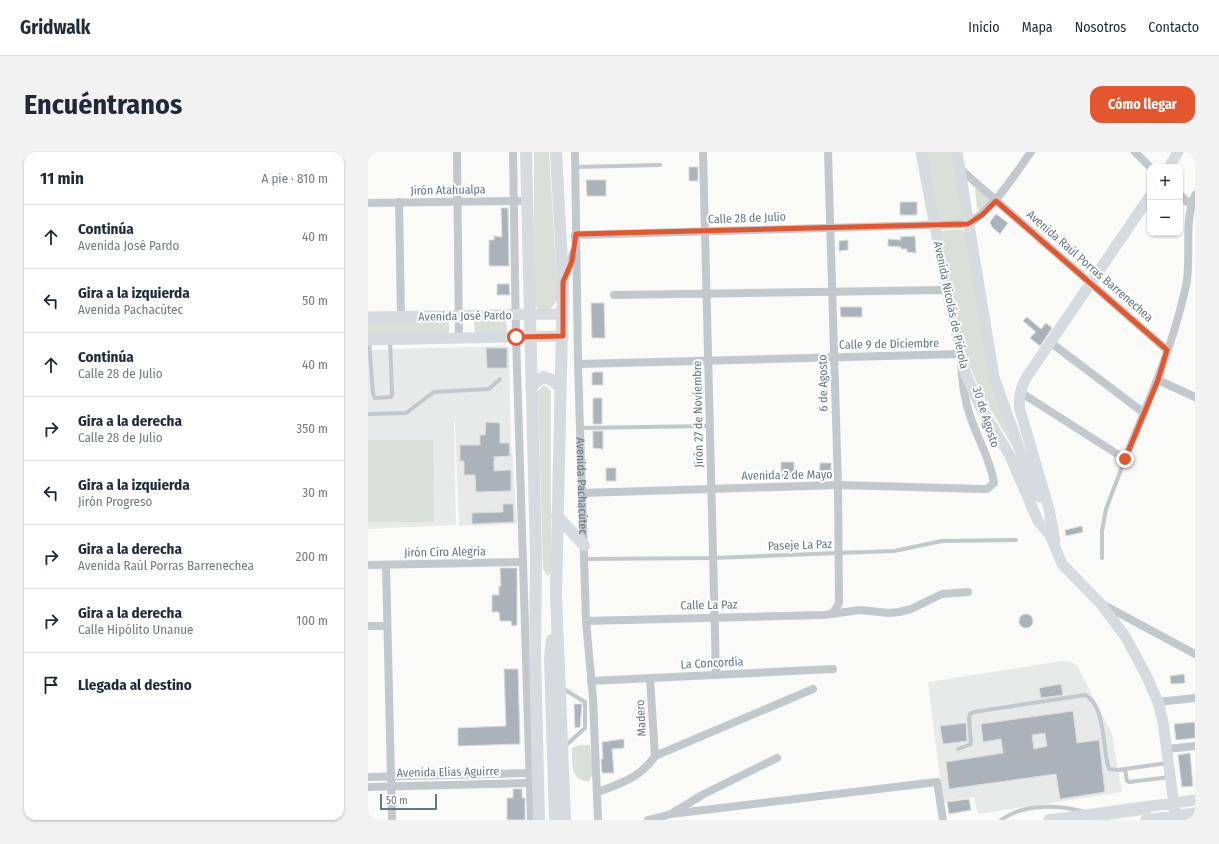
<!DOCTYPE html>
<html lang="es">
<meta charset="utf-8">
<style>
body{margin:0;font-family:"Fira Sans Condensed",sans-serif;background:#f2f2f3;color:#1f2937}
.controls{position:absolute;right:12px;top:12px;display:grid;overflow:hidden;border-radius:8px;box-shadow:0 1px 3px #0004}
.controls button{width:36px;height:36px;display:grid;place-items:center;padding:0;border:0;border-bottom:1px solid #e0e1e3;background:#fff;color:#1f2937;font:20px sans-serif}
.scale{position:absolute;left:12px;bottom:10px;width:57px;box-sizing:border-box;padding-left:4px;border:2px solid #657683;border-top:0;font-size:11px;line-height:14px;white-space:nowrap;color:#657683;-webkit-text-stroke:3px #fff;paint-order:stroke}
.stop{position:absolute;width:12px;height:12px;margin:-9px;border:3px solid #e4572e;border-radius:50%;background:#fff}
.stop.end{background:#e4572e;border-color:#fff;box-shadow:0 1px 4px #0008}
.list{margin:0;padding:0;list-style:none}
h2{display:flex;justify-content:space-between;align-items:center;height:52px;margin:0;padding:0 16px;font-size:17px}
h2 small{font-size:13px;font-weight:400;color:#747a83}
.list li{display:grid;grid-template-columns:26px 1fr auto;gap:12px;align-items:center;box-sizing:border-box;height:64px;padding:0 16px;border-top:1px solid #e0e1e3}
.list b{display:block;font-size:15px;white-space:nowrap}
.list p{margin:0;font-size:13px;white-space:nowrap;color:#747a83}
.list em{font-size:13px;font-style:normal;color:#747a83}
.icon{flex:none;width:22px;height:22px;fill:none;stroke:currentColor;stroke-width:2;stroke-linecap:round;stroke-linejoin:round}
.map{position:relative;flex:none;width:827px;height:668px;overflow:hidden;border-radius:12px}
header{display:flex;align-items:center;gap:24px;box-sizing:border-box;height:56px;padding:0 20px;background:#fff;border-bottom:1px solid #e0e1e3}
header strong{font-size:19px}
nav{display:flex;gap:22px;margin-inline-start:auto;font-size:14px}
.intro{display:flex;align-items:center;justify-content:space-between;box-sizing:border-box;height:96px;padding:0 24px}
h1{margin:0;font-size:28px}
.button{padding:10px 18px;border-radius:12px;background:#e4572e;color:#fff;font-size:14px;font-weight:700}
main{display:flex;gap:24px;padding:0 24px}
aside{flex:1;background:#fff;border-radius:12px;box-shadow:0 1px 3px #0004}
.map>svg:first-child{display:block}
.built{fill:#e8e9e9}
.green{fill:#dadfd7}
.building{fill:#aab3b9;stroke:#dcdcda;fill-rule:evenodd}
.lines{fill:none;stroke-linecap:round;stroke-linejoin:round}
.lane{stroke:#c3c8cc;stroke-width:4}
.street{stroke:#c3c8cc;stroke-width:8}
.secondary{stroke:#d6dbdf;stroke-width:11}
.primary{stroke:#d6dbdf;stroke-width:12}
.route{stroke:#e4572e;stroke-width:5}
.labels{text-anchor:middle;stroke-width:4;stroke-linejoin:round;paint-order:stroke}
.street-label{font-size:12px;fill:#657683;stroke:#fff}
</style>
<header>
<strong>Gridwalk</strong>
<nav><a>Inicio</a><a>Mapa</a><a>Nosotros</a><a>Contacto</a></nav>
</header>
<div class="intro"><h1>Encuéntranos</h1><a class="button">Cómo llegar</a></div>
<main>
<aside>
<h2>11 min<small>A pie · 810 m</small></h2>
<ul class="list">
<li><svg class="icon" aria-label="ahead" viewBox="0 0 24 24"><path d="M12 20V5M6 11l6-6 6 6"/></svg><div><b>Continúa</b><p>Avenida José Pardo</p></div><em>40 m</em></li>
<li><svg class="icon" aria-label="left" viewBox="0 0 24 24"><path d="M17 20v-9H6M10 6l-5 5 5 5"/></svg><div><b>Gira a la izquierda</b><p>Avenida Pachacútec</p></div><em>50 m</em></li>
<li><svg class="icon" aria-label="ahead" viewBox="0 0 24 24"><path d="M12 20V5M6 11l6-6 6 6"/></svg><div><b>Continúa</b><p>Calle 28 de Julio</p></div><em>40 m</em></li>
<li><svg class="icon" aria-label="right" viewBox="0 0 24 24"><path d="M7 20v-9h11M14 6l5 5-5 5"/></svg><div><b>Gira a la derecha</b><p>Calle 28 de Julio</p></div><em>350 m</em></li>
<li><svg class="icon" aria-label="left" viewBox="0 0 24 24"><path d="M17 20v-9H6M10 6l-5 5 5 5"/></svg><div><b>Gira a la izquierda</b><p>Jirón Progreso</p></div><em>30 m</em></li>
<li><svg class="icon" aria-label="right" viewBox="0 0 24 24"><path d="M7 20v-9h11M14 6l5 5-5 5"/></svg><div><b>Gira a la derecha</b><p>Avenida Raúl Porras Barrenechea</p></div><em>200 m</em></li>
<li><svg class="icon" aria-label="right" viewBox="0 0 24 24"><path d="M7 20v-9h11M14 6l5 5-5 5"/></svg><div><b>Gira a la derecha</b><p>Calle Hipólito Unanue</p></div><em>100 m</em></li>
<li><svg class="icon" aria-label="arrive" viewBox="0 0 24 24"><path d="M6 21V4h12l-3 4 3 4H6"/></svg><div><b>Llegada al destino</b></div></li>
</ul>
</aside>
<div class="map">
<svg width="827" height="668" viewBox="0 0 827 668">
<rect width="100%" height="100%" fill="#fafaf8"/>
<path class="built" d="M137 194 141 196 143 295 144 296 149 372 91 374 87 269H86L88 373 0 377V198Z
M694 509 702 510 709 513 744 582 754 640 610 662 606 645 575 650 560 530Z"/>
<path class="green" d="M166 0H181L190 147 181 159H171L166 149Z
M557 0H586L596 68 575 71 570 68Z
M607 37 612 38 621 48V53L612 59 609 56Z
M594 77 598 81 645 295C631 271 616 248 605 222 587 177 582 126 573 79Z
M0 168H81V183L0 184Z
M138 168 139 182 107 183 106 169Z
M176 233 183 239V421L179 424 175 417 170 239Z
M0 288H65L66 370H0Z
M211 593H222L225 621 221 629C202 630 204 609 204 596Z
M782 659V662L740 668H715Z"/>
<path class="building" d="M321 15H330V29H321Z
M218 28H238V44H219Z
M532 50H549V63H532Z
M133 56H140L141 114H121V88H126V84L134 85Z
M628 62 640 71 632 82 624 75 622 70Z
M547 84 548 101 539 100V97H533V95L520 94V87L533 88 532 85Z
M480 88V98L471 99V89Z
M129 132H141L142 143H129Z
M223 151H236L237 186H224Z
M472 155H494V165H473Z
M659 165 673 177 678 171 684 176 672 194 662 186 668 180 655 169Z
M118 196H139V216H119Z
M227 220H235V233H224V221Z
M225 246H234V272H225Z
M118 270 132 271V291H141L142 304 126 305V319L143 318V339L108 340 107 323H96V309H92V293H112V283H117Z
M225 279H235V297L225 296Z
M413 310H426V327H413Z
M452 311H463V324L461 327H451Z
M238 316H248V329H238Z
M135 352H145L146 370 104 372V361L135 360Z
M714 374 715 380 698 384 697 378Z
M132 416H149V473L144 474 143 469H132L131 460H124V443H131V434H133Z
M651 469a7 7 0 1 1 14 0a7 7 0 1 1-14 0Z
M136 517H150L152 592 90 594V576L138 574Z
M816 522 817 531 803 532 802 524Z
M693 532 695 543 673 546 671 536Z
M206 552H214L212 575 207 576Z
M705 559 709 591 731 588 737 640 692 647 688 622 581 637 578 610 635 601 633 587 615 590 613 572ZM677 581 679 594 666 597 664 583Z
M827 570V586L808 588 806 572Z
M598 571 599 589 575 592 572 574Z
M256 587V596L244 597 246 621H234L233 607H235L234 590Z
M822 601 825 634 814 635 810 603Z
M145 637H154V646H157V668H139V646H145Z
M601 647 603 658 581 662 579 650Z"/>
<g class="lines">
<path class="lane" d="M207 15 292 13
M1 189 5 242 7 246 23 245 24 242 22 188
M0 262 38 261 66 240 121 237 132 227
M212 276 341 274
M734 406V379L738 357 757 307
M216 407 345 406 470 401 526 399 574 389 648 388
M194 536 217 550V576L196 595
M590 597 603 592 601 566 602 562 606 560 717 543C738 553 734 597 741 617L750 618 799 611
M757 617 759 629 761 630 802 625
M633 668C656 651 691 653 717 660"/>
<g class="street">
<path d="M89 0 91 187"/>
<path d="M145 0 148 185 163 668"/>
<path id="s1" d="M207 0 210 212 218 469 225 546 230 668"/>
<path d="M335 0 348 523"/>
<path d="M460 0 470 333 471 451 465 461"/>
<path d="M767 0 782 15"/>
<path d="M591 16 799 198"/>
<path d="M812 43 823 53"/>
<path d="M31 50 33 165"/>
<path d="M0 51 151 49"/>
<path d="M207 87V83L600 72C628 54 644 26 663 0"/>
<path d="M197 125 203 109 205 101"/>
<path d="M246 143 579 138"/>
<path d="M682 190 776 261"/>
<path d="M210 212 593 202C593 227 596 249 605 272 612 291 623 310 626 331L619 337H615L470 333 214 341"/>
<path d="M790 228 827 245"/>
<path d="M652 240 757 307C780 251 805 194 818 134 824 104 815 72 827 43"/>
<path d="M0 413 155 410"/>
<path d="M18 413 24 668"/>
<path d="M734 452 827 502"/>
<path d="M218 469 456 463 492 458 521 461 531 460 543 457 574 442 600 440"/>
<path d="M0 474H19"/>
<path d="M282 526 287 604"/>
<path d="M223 529 465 517"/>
<path d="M790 550 827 546"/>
<path d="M799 597 827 594"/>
<path d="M0 625 161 621"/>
<path d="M0 635 161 631"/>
<path d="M230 640C253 631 272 626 287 604L445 537"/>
<path d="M306 660 336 642 409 606"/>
<path d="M280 668 303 662 569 630 575 668"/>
</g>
<path class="secondary" d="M553 0 579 138 598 223 612 254 642 304 670 369 682 383 694 412 733 452 757 484 778 523 790 550 795 570 808 668
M589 0 626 225 654 304 671 345
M801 15 810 0
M0 165 195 162
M0 188 195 184
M687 389 681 357 652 258C650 246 652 237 658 226L782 44
M681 668 827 648
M778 668 827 661"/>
<path class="primary" d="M158 0 168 406 167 501 171 668
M188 0 195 130 188 443 197 668
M163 234 175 225 184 228 192 235
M189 364 216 393
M184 488 182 506 187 668"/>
</g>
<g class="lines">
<path class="route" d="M148 185 195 184V130L204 109 208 82 600 72 614 63 628 49 799 198 790 228 757 307"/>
</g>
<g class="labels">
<g class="street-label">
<text transform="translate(80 38) rotate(-1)" y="4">Jirón Atahualpa</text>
<text transform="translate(379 66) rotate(-2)" y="4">Calle 28 de Julio</text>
<text transform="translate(722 114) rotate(41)" y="4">Avenida Raúl Porras Barrenechea</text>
<text transform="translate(583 153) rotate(78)" y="4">Avenida Nicolás de Piérola</text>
<text transform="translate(97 164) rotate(-1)" y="4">Avenida José Pardo</text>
<text transform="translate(521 192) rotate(-1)" y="4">Calle 9 de Diciembre</text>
<text transform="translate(455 231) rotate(-91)" y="4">6 de Agosto</text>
<text transform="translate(330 262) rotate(-91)" y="4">Jirón 27 de Noviembre</text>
<text transform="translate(618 265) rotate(72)" y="4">30 de Agosto</text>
<text transform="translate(419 323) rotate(-1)" y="4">Avenida 2 de Mayo</text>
<text dy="4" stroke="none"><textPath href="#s1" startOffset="334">Avenida Pachacútec</textPath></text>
<text transform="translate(432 393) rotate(-2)" y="4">Paseje La Paz</text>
<text transform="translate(77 400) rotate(-1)" y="4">Jirón Ciro Alegría</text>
<text transform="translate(341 453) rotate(-1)" y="4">Calle La Paz</text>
<text transform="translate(344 511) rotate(-3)" y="4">La Concordia</text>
<text transform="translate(273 566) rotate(-93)" y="4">Madero</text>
<text transform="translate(80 620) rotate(-1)" y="4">Avenida Elias Aguirre</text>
</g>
</g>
</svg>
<div class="controls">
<button>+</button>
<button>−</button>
</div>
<div class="scale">50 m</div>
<div class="stop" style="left:148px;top:185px"></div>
<div class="stop end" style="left:757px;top:307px"></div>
</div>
</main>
